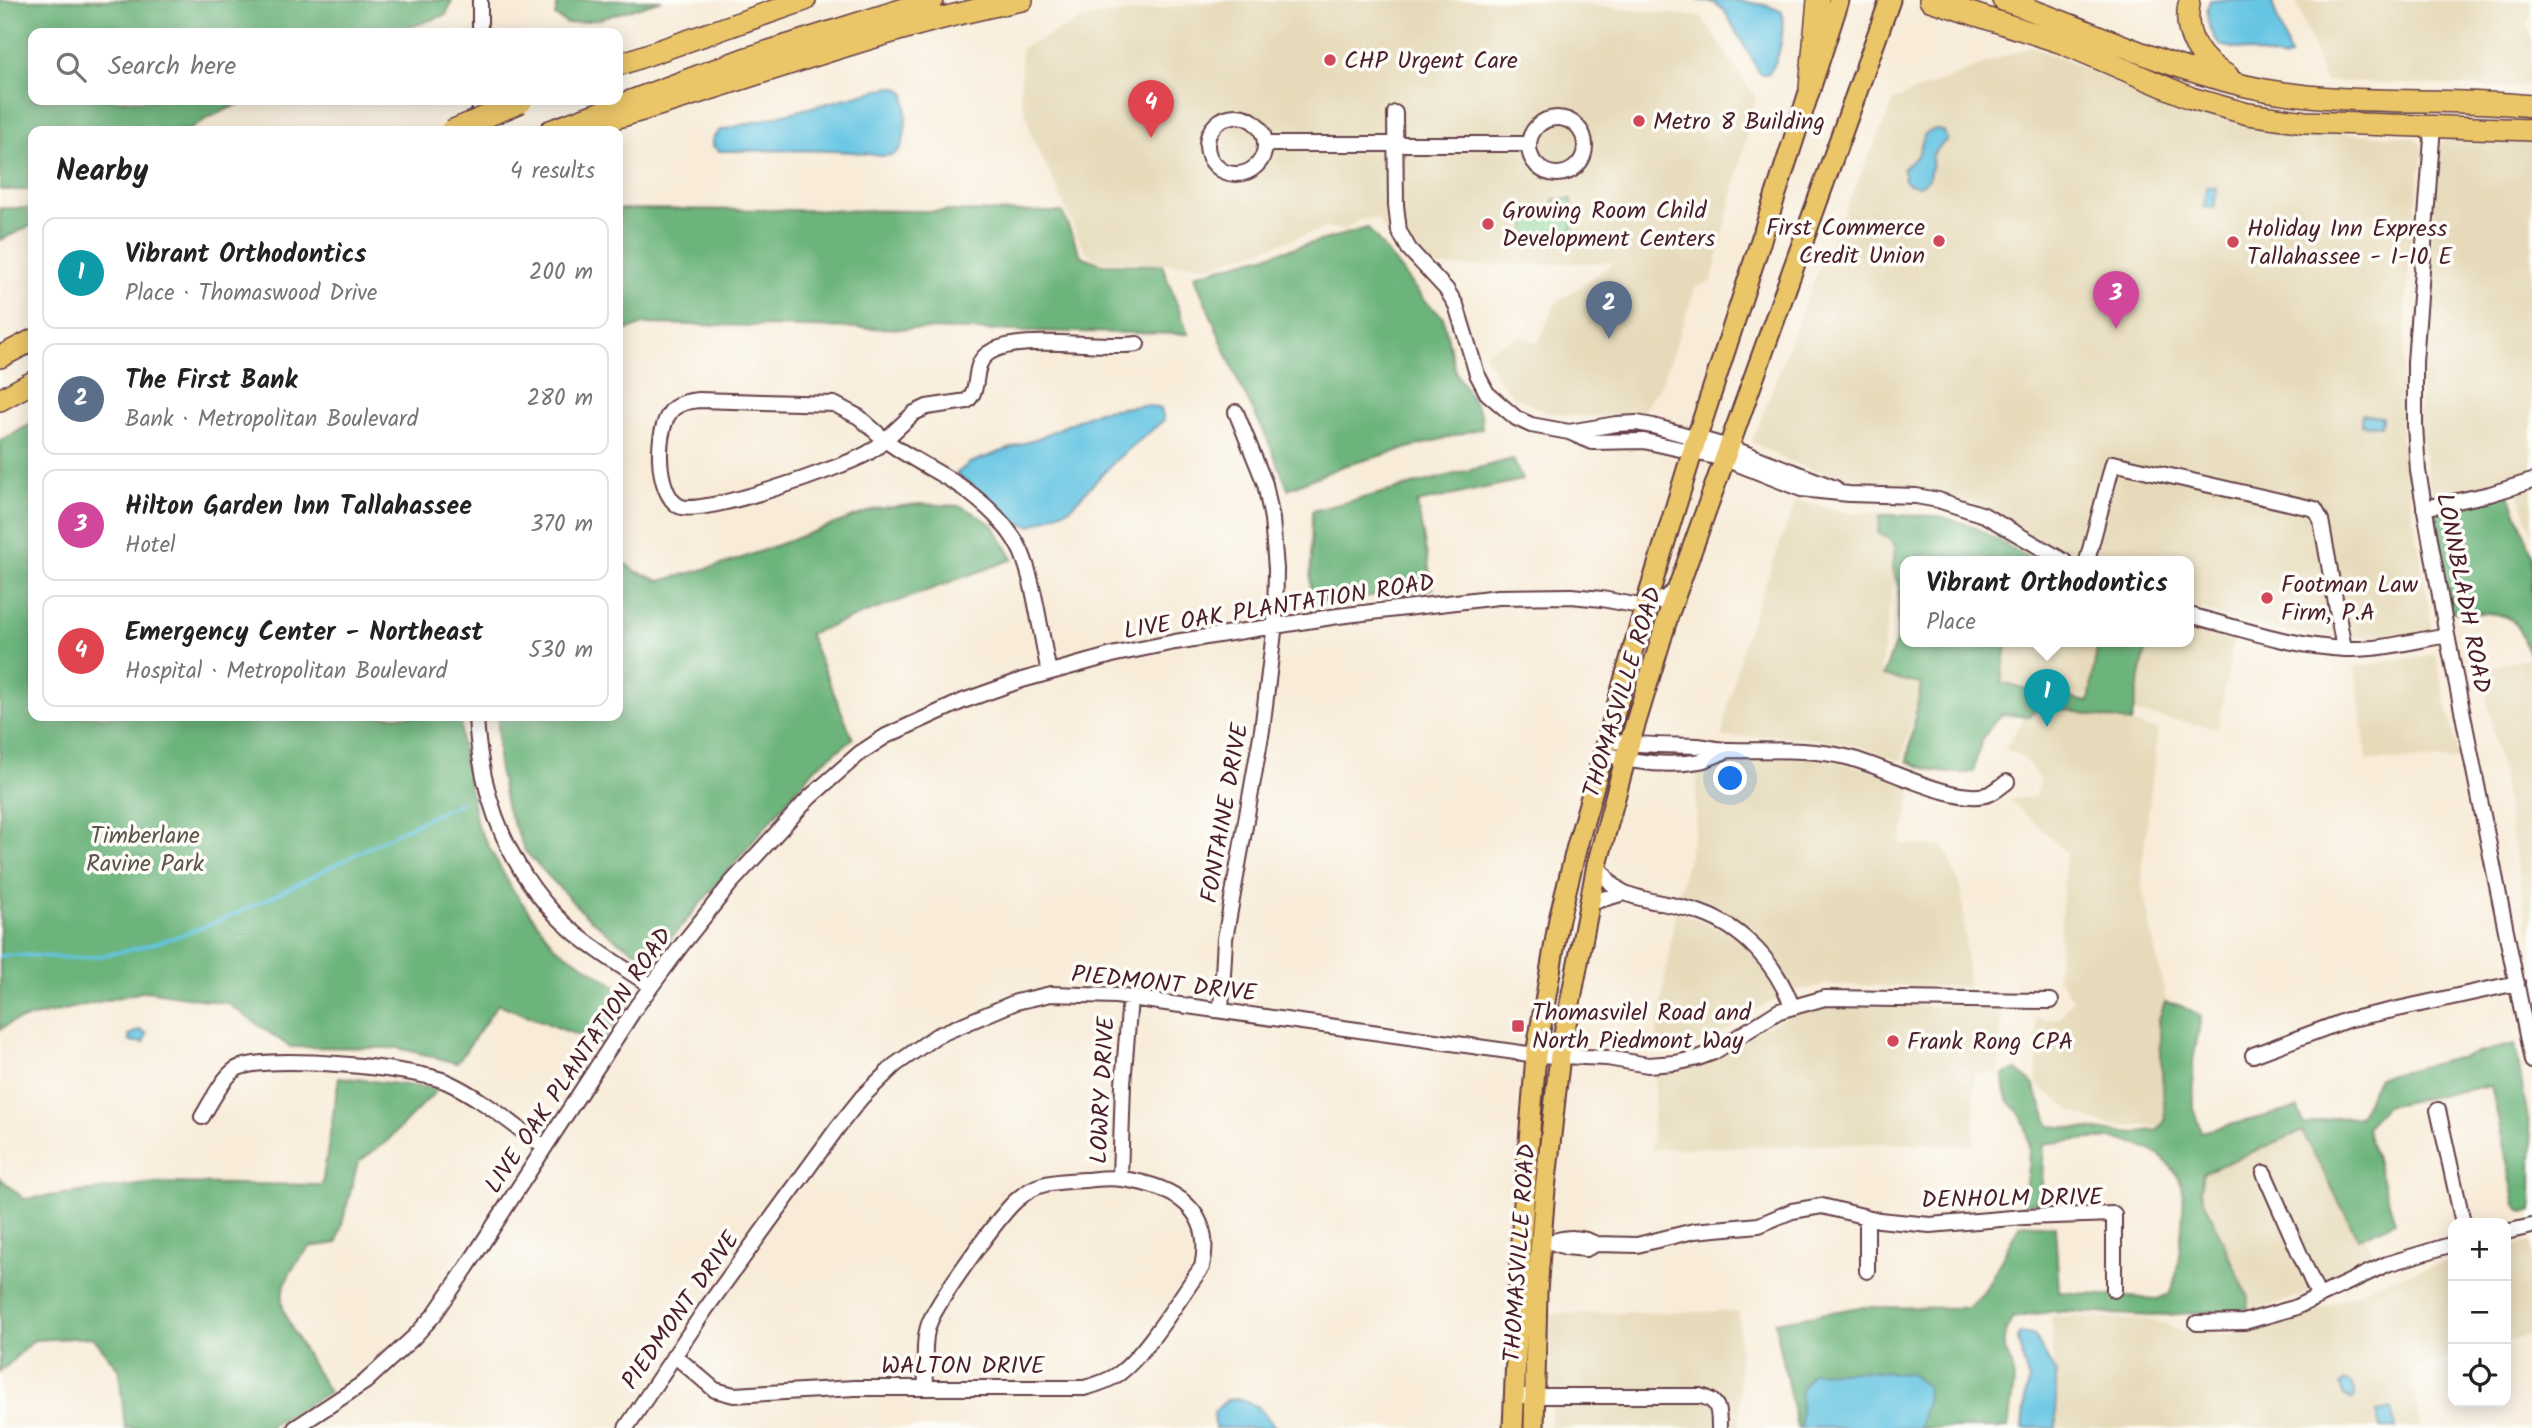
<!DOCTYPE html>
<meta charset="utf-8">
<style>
body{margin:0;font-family:Kalam,sans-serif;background:#f2f2f2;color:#222}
.controls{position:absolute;right:21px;bottom:21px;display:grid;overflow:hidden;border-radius:14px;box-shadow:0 4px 18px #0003}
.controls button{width:63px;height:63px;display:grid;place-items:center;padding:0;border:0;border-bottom:2px solid #e0e0e0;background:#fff;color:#222;font:35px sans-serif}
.you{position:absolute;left:1731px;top:779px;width:24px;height:24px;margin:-18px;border:5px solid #fff;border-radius:50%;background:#1a73e8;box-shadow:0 0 0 10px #1a73e833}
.badge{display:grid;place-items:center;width:46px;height:46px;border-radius:50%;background:#d1495b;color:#fff;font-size:23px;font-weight:700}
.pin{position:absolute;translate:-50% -58px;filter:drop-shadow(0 2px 4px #0008)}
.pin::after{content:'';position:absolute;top:37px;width:24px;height:21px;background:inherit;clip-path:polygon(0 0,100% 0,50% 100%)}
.popup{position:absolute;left:1900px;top:556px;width:294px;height:91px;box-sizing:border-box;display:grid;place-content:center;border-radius:14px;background:#fff;filter:drop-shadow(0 2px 5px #0005);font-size:23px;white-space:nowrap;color:#767676}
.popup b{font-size:26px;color:#222}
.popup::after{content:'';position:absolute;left:50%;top:100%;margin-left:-14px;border:14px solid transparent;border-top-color:#fff}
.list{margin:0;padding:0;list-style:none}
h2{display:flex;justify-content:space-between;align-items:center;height:91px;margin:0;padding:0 28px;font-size:30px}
h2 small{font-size:23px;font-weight:400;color:#767676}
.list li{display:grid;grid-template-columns:46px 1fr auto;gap:21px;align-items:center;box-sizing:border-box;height:112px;margin:0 14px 14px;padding:0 14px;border:2px solid #e0e0e0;border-radius:14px}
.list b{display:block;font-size:26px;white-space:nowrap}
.list p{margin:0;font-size:23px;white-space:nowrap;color:#767676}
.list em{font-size:23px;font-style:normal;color:#767676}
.icon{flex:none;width:38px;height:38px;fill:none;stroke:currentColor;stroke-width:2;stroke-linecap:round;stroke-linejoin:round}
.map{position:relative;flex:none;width:2532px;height:1428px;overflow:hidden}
.search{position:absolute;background:#fff;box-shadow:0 4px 18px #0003;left:28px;top:28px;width:595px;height:77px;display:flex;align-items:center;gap:18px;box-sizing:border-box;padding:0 24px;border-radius:14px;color:#767676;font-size:26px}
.panel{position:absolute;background:#fff;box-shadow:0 4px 18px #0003;left:28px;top:126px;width:595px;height:595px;border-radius:14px}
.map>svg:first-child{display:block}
.built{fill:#e6daba}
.green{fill:#85d291;stroke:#68785e;stroke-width:2}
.forest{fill:#6cb47b;stroke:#5b6a53;stroke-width:2}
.water{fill:#65c5e3;stroke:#587287;stroke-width:2}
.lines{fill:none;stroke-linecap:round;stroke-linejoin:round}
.stream{stroke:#65c5e3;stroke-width:3.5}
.minor-casing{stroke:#643e45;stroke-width:18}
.major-casing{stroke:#643e45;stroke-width:23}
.highway-casing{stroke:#643e45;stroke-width:24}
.minor{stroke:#fff;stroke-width:14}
.major{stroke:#ebc669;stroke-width:19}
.highway{stroke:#ebc669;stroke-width:21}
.highway-bridge-casing{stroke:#643e45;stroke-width:24;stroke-linecap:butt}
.highway-bridge{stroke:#ebc669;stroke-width:21}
.poi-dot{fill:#d1495b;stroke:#fdfcf7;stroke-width:2.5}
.labels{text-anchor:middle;stroke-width:7;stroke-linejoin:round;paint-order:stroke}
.poi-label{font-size:24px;fill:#4a1f2b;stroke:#fdfcf7;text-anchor:start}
.street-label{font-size:24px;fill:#4a1f2b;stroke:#fdfcf7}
.park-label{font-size:24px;fill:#5c554a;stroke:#fdfcf7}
</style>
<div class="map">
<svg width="2532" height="1428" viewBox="0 0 2532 1428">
<rect width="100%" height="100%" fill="#fdfcf7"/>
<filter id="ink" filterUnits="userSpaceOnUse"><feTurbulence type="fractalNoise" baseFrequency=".0143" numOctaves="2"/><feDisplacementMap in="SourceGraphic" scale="14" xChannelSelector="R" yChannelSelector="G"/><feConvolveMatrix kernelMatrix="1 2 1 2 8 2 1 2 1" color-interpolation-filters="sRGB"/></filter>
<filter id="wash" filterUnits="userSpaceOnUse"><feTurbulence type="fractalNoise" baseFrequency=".00686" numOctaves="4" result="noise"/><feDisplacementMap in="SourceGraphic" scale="28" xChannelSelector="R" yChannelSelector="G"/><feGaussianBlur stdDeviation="1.57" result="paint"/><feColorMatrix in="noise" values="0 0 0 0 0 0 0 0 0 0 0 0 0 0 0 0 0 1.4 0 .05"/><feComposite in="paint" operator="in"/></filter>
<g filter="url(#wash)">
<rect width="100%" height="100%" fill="#f8ecd9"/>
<path class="built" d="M1229 0H1535L1701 17 1756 98 1712 281 1696 287 1662 383 1642 412 1586 417 1546 412 1513 396 1500 381 1484 353 1520 336 1539 343 1555 304 1615 262 1410 268 1396 251 1378 219 1358 220 1345 230 1326 228 1213 265 1107 261 1096 259 1085 250 1078 238 1055 184 1033 140 1020 93 1022 48 1085 18Z
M2296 0H2530L2532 10 2527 25 2532 39V80L2515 88 2325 81Z
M2030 46 2187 109 2252 125 2297 131 2413 137 2421 144 2422 154 2413 226 2406 305 2401 440 2432 629 2401 637H2318L2253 625 2189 607V561H2077L1978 504 1900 485 1828 475 1783 459 1752 442 1812 285 1894 100Z
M2444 138 2532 141V534L2518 492 2434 511 2418 423 2426 283 2439 145Z
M1796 501 1851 513H1904L1880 671 1923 680 1901 761 1856 746 1825 740 1782 736 1722 737 1724 721 1744 641Z
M2189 630 2233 641 2218 728 2129 712 2145 641H2189Z
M2011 641H2100L2087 698 2003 681Z
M2435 654 2460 760H2367L2355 667Z
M2532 657V947L2482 669Z
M2034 704 2158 730 2143 859 2142 888 2168 1009 2167 1126H2110L2073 1112 2037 1085 2036 1017 2043 1020 2060 1018 2073 999 2057 977 2066 852 2010 800 2035 796 2039 786V778L2024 758 2005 749Z
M1760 757H1812L1834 760 1871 770 1913 786 1901 844 1944 846 1962 891 1968 987 1825 985 1795 991 1788 982 1776 960 1754 936 1732 919 1678 896 1695 830 1697 766Z
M1675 911 1724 930 1749 948 1770 973 1777 988 1776 1000 1755 1009 1723 1033 1700 1044 1664 1053 1656 1039Z
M1826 1004 2001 1007 1998 1073H1974V1145L1893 1143 1651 1149 1656 1072 1707 1062 1730 1050 1762 1028 1798 1011Z
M2305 1126 2376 1260 2302 1296 2254 1311 2189 1172Z
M2532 1242V1334L2506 1342V1248Z
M2453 1260V1356L2410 1369 2422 1428H2056L2051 1316 2152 1320 2185 1331 2235 1334 2278 1327 2394 1277Z
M1739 1311 1740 1428H1550L1554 1388 1547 1382 1550 1314Z"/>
<path class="green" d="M1554 199H1572L1573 242H1526V211L1554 212Z"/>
<path class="forest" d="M0 0H452L446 15 393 33H33V100H247L206 119 188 131H33V190H0Z
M558 0H662L600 19 567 24 555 16Z
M0 208H33V225L0 240Z
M618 209 1062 212 1081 256 1102 264 1162 265 1188 334 643 324 618 334Z
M1368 228 1425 301 1443 317 1455 371 1481 414 1482 428 1343 466 1288 489 1267 438 1238 381 1194 275Z
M33 423V716H461V742L477 825 512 889 554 945 632 997 600 1044 498 1004 457 1063 399 1048 290 1047 227 1003 146 991 12 1022 0 1030V441Z
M1513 459 1522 480 1417 503 1433 589 1310 603 1312 511Z
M2509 494 2532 553V653L2529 654C2525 645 2521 631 2515 624 2500 606 2470 617 2451 611L2433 512Z
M920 504 961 506 993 525 1013 559 809 634 853 739 815 768 661 950 639 953 618 941 584 914 525 851 507 809 498 765V716H618V558L635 571 660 581 731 562 875 509Z
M1880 515 1938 516 1973 526 2034 561H1905V641H2008L2001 683 2089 702 2098 641H2147L2131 723 2038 704 2029 717 2002 714C1982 734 1979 746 1973 772 1948 775 1930 772 1907 761L1921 684 1883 676 1897 638 1899 589 1893 569 1895 546 1889 539 1878 533Z
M2165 1002 2180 1005 2201 1017 2193 1061 2194 1110 2201 1132 2298 1108 2304 1125 2331 1118 2359 1117 2379 1077 2515 1044 2532 1142V1211L2523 1212 2516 1205 2491 1085 2386 1106 2366 1127 2395 1222 2358 1238 2302 1131 2203 1173 2200 1191 2248 1297V1309L2151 1316 2055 1311 2012 1318 2004 1338V1349L2012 1365 2014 1381 2008 1428H1797L1775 1322 1860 1307 1968 1308 1984 1292 2020 1224 2055 1226 2059 1292 2157 1299C2162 1297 2168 1295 2171 1292 2178 1283 2185 1203 2183 1191 2180 1175 2168 1161 2155 1153 2123 1132 2079 1139 2044 1144L2041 1202 2023 1204C2026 1178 2034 1147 2024 1122 2016 1101 2001 1106 2004 1074L2017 1070 2033 1084 2050 1126 2135 1133 2158 1129 2165 1121 2159 1019Z
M339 1077 438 1089 386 1142 358 1162 337 1243 310 1247C297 1262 283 1278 282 1299 280 1316 319 1375 329 1392L266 1428H125L119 1370 93 1337 34 1340 0 1372V1178L24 1199 155 1183 322 1185Z"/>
<path class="water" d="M1697 0C1723 0 1762 0 1782 12 1784 30 1781 60 1768 74H1761L1758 70 1724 10 1714 3Z
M2210 0H2271L2290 56 2283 59 2220 45C2210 31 2203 17 2210 0Z
M890 87 898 88 905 93C907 105 907 143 898 151 888 160 873 154 861 153 817 148 764 151 719 151L713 146V138L719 131Z
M1935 129 1944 132 1947 139 1933 154 1929 179 1919 186 1909 184 1905 180 1903 169 1918 155 1925 134Z
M2206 187 2217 188 2214 208 2204 207Z
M1145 405 1161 409 1164 420 1117 459 1070 508 1031 526 1017 523 986 495 956 474 970 463 1036 439 1098 411Z
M2362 414 2382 417 2381 426 2361 424Z
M139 1030 147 1033 144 1043 130 1041 129 1035Z
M2019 1333 2034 1335 2056 1374V1428H2022L2025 1397 2029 1382 2018 1341Z
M1861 1371 1910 1374 1927 1387 1926 1405 1919 1428H1801V1390L1812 1373Z
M2344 1381C2353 1382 2356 1389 2355 1397L2352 1400 2344 1397 2340 1386Z
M1237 1398 1258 1407 1276 1428H1215L1214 1412 1227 1400Z
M2391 1409 2396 1428H2380L2376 1412Z"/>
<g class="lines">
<path class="stream" d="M0 956C30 952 61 961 91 957 224 939 340 855 460 803"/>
</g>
</g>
<g filter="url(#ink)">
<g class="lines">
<defs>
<path id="minor" d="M480 33V0
M1395 113 1396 205 1399 231 1409 249 1446 289 1456 305 1477 374 1487 393 1516 418 1531 425 1569 432 1592 442 1644 441 1725 459 1801 489 1849 494 1916 496 1938 500 1984 515 2064 561
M1207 145a29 29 0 1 1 58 0a29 29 0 1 1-58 0Z
M1529 146a28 28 0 1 1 56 0a28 28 0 1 1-56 0Z
M2433 126 2415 362V425L2418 471 2447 635 2532 1061
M479 131 480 100
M1265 144H1529
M699 400 834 404 859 417 885 440C880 445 875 449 868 453 844 467 699 518 679 506 655 493 654 425 674 408 682 402 690 401 699 400Z
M1569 432 1616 424 1637 423 1653 426 1729 447 1835 488
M2424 508 2490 494 2532 481
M2087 561 2113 463 2315 509 2321 520 2344 649
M2189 615C2240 628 2293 647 2346 649 2380 650 2414 641 2447 635
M1049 672C1041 637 1035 583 1021 551 1009 526 985 504 963 488 938 471 910 459 885 440L914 413 927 407 967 401C981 389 972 368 985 356 1012 331 1101 350 1137 344
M476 716C480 799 511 879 576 934 599 953 626 969 651 986
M1607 740C1638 746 1667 745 1698 746 1708 747 1719 750 1729 750 1769 751 1807 748 1846 757 1883 765 1954 806 1989 794 1995 792 2001 786 2007 782
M1604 754C1633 762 1669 767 1700 761 1709 759 1718 754 1726 751
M1597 865C1605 875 1611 886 1623 892 1643 902 1678 904 1701 913 1744 928 1776 964 1792 1006
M1589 903 1624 893
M1221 1010 1225 939 1262 730 1275 624 1276 569 1272 519 1265 484 1236 412
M2253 1055 2347 1020 2517 983
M2438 1110 2463 1223
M202 1117C210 1104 223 1077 236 1069 264 1053 417 1068 447 1082 482 1098 513 1125 544 1147
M2264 1173 2318 1295
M1120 1178 1123 1084 1130 998
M2506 1232 2532 1226
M1551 1242 1566 1247 1586 1249 1596 1244 1637 1245 1694 1231 1759 1225 1792 1211 1822 1206 1879 1220 1930 1225 2024 1217 2114 1214V1290
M1551 1242C1567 1237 1581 1236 1596 1244
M1867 1271V1217
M2197 1323 2244 1322 2294 1308 2387 1264 2453 1244
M674 1355 715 1390 734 1395 855 1388H1084C1096 1385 1110 1380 1120 1373 1148 1351 1180 1297 1202 1267 1215 1209 1173 1186 1122 1179 1110 1177 1097 1179 1085 1180 1072 1181 1055 1181 1042 1185 1035 1187 1025 1193 1019 1198 1002 1211 936 1303 929 1324 922 1343 926 1368 926 1388
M1525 1396H1700C1719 1400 1719 1410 1719 1428
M295 1428 365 1382 414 1337 434 1315 467 1267 636 1007 681 946 731 883 809 798 860 753 886 736 963 701 1022 680 1116 654 1175 642 1338 616 1498 597 1571 596 1602 599 1645 607 1665 598 1678 588
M626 1428 705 1310 838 1127 862 1097 895 1065 936 1036 1016 1002 1051 994 1116 996 1536 1055 1607 1058 1648 1065 1675 1063 1698 1058 1714 1052 1779 1011 1825 998 2051 1001"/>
<path id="major" d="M1513 1428 1521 1240 1536 1055 1559 919 1577 846 1645 607 1697 437 1839 0
M1534 1428 1537 1292 1545 1189 1560 1055 1597 865 1629 745 1669 613 1890 0"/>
<path id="highway" d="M1930 0 2060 42 2191 98 2248 114 2305 122 2532 130
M2003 0C2090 29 2174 73 2265 90 2352 106 2444 97 2532 106
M2189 4C2183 36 2200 61 2228 76
M618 65 805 0
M1810 88 1818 0
M550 131 744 59 933 0
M568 131C720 92 867 30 1022 0
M0 357 33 340
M0 400 33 382"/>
</defs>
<use href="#minor" class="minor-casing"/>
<use href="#major" class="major-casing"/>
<use href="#highway" class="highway-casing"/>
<use href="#minor" class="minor"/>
<use href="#major" class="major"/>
<use href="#highway" class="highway"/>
<defs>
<path id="highway-bridge" d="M451 131 521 102"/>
</defs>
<use href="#highway-bridge" class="highway-bridge-casing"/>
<use href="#highway-bridge" class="highway-bridge"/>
</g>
</g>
<g class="poi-dot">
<circle cx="1330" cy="60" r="7"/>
<circle cx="1639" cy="121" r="7"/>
<circle cx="1488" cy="224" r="7"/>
<circle cx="1939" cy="241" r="7"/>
<circle cx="2233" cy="242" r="7"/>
<circle cx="2267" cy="598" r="7"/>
<rect x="1511" y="1019" width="14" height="14" rx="3.5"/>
<circle cx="1893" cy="1041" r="7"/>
</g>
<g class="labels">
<g class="poi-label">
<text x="1344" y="68">CHP Urgent Care</text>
<text x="1653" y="129">Metro 8 Building</text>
<text x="1502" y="218">Growing Room Child<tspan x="1502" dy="28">Development Centers</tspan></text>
<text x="1925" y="235" text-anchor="end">First Commerce<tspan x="1925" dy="28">Credit Union</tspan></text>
<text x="2247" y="236">Holiday Inn Express<tspan x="2247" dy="28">Tallahassee - I-10 E</tspan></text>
<text x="2281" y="592">Footman Law<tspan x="2281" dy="28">Firm, P.A</tspan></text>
<text x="1532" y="1020">Thomasvilel Road and<tspan x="1532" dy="28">North Piedmont Way</tspan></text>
<text x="1907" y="1049">Frank Rong CPA</text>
</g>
<g class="street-label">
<text transform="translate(2464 593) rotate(79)" y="8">LONNBLADH ROAD</text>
<text transform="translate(1279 606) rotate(-9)" y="8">LIVE OAK PLANTATION ROAD</text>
<text transform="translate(1622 692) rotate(-73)" y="8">THOMASVILLE ROAD</text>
<text transform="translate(1224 813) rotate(-80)" y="8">FONTAINE DRIVE</text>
<text transform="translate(1164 983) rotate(6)" y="8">PIEDMONT DRIVE</text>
<text transform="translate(578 1060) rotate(-56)" y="8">LIVE OAK PLANTATION ROAD</text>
<text transform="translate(1102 1090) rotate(-87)" y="8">LOWRY DRIVE</text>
<text transform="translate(2012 1198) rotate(-1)" y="8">DENHOLM DRIVE</text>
<text transform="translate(1519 1253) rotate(-86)" y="8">THOMASVILLE ROAD</text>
<text transform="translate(680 1310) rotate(-55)" y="8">PIEDMONT DRIVE</text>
<text x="963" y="1373">WALTON DRIVE</text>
</g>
<g class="park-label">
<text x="145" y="843">Timberlane<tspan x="145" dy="28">Ravine Park</tspan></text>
</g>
</g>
</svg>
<div class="controls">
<button>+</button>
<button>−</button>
<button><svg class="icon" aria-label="locate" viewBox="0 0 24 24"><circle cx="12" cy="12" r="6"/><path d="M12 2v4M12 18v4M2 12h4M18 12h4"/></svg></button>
</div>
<div class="you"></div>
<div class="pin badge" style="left:2047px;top:727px;background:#0f9aa8">1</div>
<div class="popup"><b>Vibrant Orthodontics</b>Place</div>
<div class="pin badge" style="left:1609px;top:339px;background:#5c6f8a">2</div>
<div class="pin badge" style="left:2116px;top:329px;background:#d1479c">3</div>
<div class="pin badge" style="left:1151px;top:138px;background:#e0444e">4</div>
<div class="search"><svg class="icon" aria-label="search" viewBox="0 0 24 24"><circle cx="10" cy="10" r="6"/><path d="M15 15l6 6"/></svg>Search here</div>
<section class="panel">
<h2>Nearby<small>4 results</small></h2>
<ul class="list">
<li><span class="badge" style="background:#0f9aa8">1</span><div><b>Vibrant Orthodontics</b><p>Place · Thomaswood Drive</p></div><em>200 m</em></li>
<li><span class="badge" style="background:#5c6f8a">2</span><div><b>The First Bank</b><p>Bank · Metropolitan Boulevard</p></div><em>280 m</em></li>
<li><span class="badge" style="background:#d1479c">3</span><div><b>Hilton Garden Inn Tallahassee</b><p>Hotel</p></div><em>370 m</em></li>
<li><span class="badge" style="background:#e0444e">4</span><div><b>Emergency Center - Northeast</b><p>Hospital · Metropolitan Boulevard</p></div><em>530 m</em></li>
</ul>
</section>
</div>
